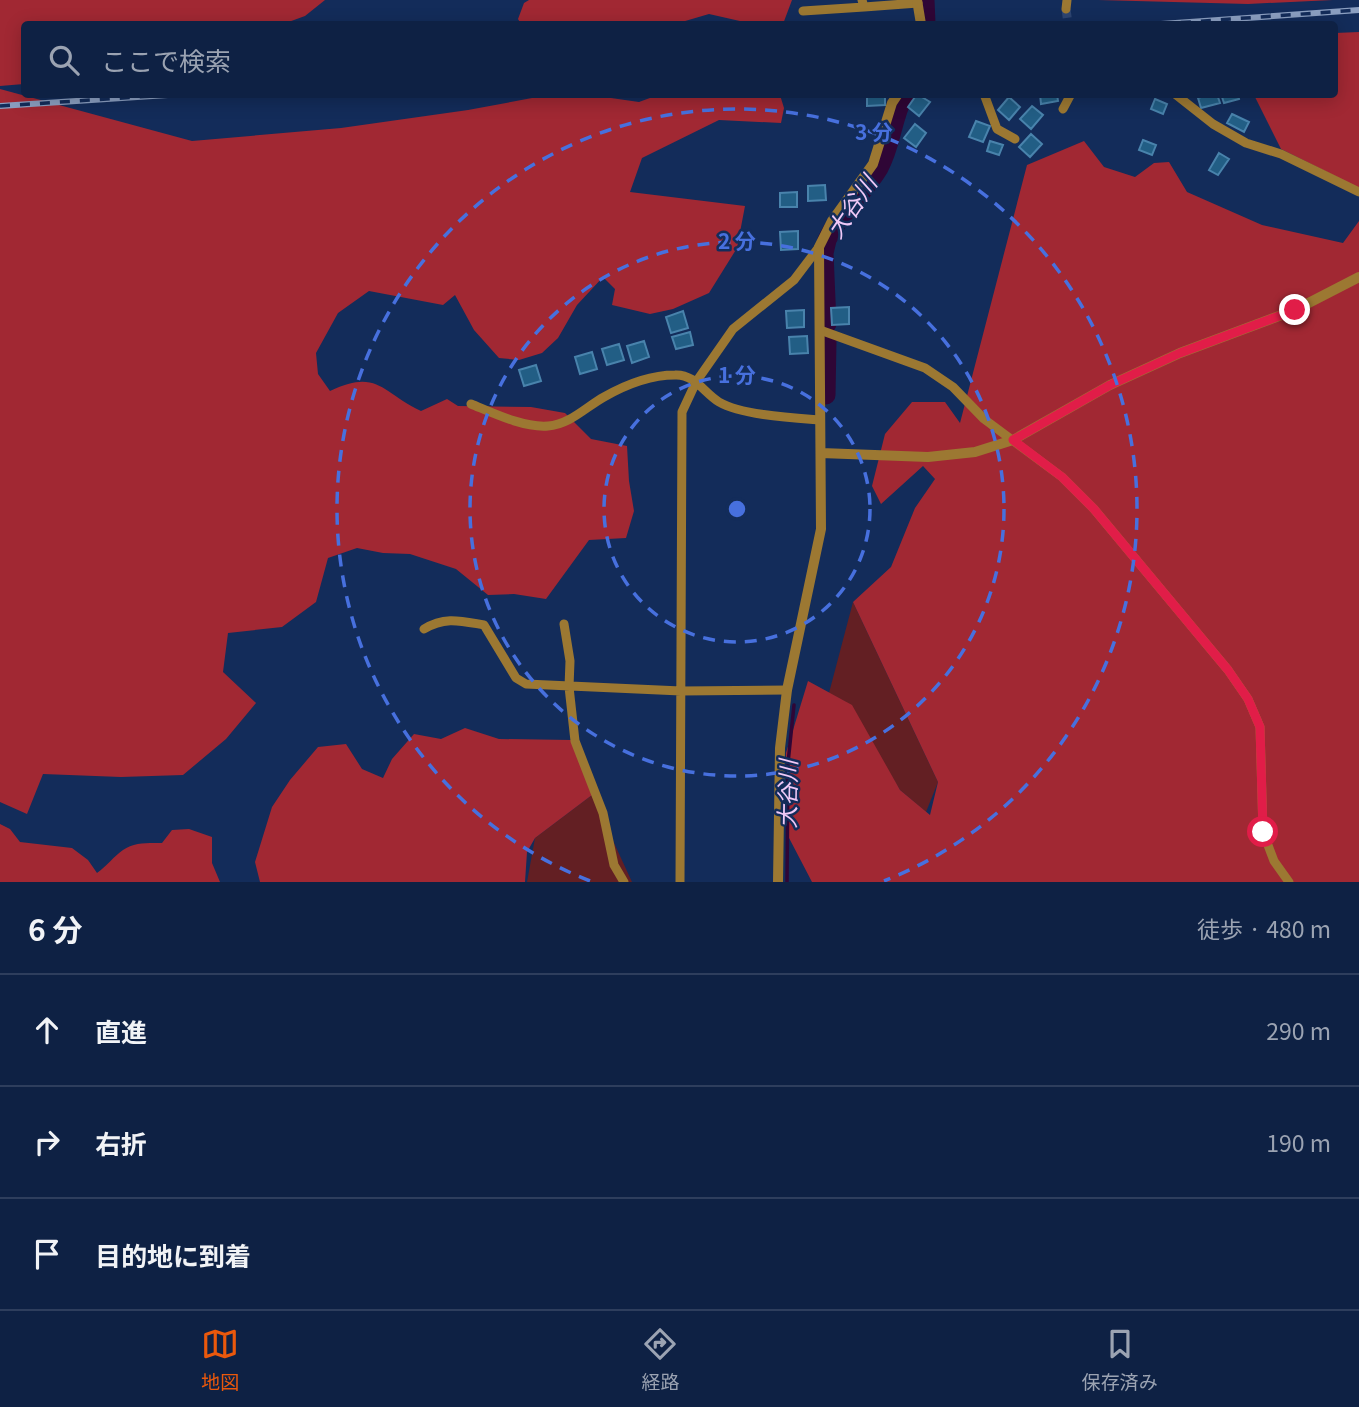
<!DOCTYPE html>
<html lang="ja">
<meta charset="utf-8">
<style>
body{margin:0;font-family:Georgia,"Noto Sans JP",serif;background:#1c2e4f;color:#f1f3f6}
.stop{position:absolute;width:21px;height:21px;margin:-16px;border:5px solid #e11d48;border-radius:50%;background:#fff}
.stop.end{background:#e11d48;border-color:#fff;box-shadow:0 2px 7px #0008}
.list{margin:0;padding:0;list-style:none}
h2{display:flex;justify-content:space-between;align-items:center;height:91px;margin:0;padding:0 28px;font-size:30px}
h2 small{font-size:23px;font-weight:400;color:#9ba3b2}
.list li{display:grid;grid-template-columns:46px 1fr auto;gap:21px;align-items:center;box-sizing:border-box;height:112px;padding:0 28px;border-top:2px solid #2e3e5d}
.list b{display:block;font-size:26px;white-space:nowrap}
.list em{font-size:23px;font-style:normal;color:#9ba3b2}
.icon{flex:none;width:38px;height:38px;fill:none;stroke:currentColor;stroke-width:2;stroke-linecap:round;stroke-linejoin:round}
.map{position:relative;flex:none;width:1359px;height:882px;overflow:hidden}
.search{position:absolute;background:#0e2144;box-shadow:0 4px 18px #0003;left:21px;right:21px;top:21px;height:77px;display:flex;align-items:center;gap:18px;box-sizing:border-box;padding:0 24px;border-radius:7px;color:#9ba3b2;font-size:26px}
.sheet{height:427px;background:#0e2144}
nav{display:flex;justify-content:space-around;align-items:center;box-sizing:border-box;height:98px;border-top:2px solid #2e3e5d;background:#0e2144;font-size:19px;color:#9ba3b2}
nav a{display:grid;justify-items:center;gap:4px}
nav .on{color:#ea580c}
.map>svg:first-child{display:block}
.green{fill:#631f23}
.forest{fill:#a12833}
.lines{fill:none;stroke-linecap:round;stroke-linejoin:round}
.stream{stroke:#2f0636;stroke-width:3.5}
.river{stroke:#2f0636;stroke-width:19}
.building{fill:#225e85;stroke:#4983ac;stroke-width:2}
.minor-tunnel{stroke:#2e4571;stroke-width:9;stroke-dasharray:9 4.5;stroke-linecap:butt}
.minor{stroke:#9c7832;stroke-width:9}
.tertiary{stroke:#9c7832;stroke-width:10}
.rail-casing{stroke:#8b9fc1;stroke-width:6}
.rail{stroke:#132c5a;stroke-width:3.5;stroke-dasharray:10;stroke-linecap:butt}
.route{stroke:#e11d48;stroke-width:9}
.ring{fill:none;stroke:#4770de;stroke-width:3.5;stroke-dasharray:12 9}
.labels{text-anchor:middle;stroke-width:5;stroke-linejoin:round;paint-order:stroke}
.water-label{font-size:23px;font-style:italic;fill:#f0c9f7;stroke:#132c5a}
.centre{fill:#4770de;stroke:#132c5a;stroke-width:3.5}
.ring-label{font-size:21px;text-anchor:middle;font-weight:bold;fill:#4770de;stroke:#132c5a;stroke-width:5;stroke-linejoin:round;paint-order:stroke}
</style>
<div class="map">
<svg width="1359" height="882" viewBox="0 0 1359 882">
<rect width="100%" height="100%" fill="#132c5a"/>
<path class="green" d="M853 602 938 782 926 812 900 790 846 702 829 693Z
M592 795 632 882H527L535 838Z"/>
<path class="forest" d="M0 0H325L305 16 283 24H24V84L0 86Z
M529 0H792L783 24H753L709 14 675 24H521L518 19 524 3Z
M1098 0H1333L1248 4Z
M1359 32V188L1281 149 1254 95 1334 94 1335 33Z
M0 89 192 141 341 128 468 110 548 95H590L639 102 658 95H780L784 108 781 123 719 120 642 158 630 192 745 206 737 248 709 293 673 309 650 314 612 305 615 289 603 277 577 305 558 338 542 353 519 360 499 358 474 330 455 295 443 305 369 291 338 313 316 353 318 374 330 391C378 368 382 393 421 411L447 399 458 406 531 407 565 413 591 439 627 446 629 481 634 511 626 538 589 540 546 599 514 594 488 595 456 569 410 554 383 553 357 548 328 558 316 602 282 627 228 633 223 672 256 703 226 739 183 775 121 777 43 774 27 814 0 802Z
M1084 141 1104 167 1135 177 1154 163 1169 162 1187 192 1262 225 1343 243 1359 221V882H812L788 836 786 753 808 681 852 705 900 790 930 815 938 782 853 602 891 567 915 508 935 479 923 466 881 504 872 486 885 434 912 402H945L960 423 1027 165Z
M465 728 499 739 572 740 592 795 535 838 527 852 525 882H260L255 862 272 807 290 780 318 747 346 744 362 769 383 778 392 759 414 734 441 739Z
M0 824 10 829 20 842 72 848 88 860 97 873C107 866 114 856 123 850 134 842 149 843 162 843L172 830 189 829 212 837V863L220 882H0Z"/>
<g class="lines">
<path class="stream" d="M787 882 788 763 794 705"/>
<path class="river" d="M925 0 926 24
M827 324 824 253 827 240C840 213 864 193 879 168 892 145 892 117 905 94
M826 395 827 340"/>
</g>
<path class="building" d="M867 94H885V105L867 106Z
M917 94 930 102 919 116 908 107Z
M1040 94H1057L1058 101 1041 104Z
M1210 94H1217L1220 103 1201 108 1198 98Z
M1221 94H1238L1239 99 1224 103Z
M1009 97 1020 107 1009 120 998 110Z
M1155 99 1167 104 1163 114 1151 109Z
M1032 106 1043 115 1031 129 1020 119Z
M1232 114 1249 122 1244 132 1227 123Z
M976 121 990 126 983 142 969 137Z
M915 124 926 133 916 147 904 138Z
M1031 134 1042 144 1030 157 1019 147Z
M1143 140 1156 145 1152 155 1139 150Z
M990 141 1003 145 999 155 987 151Z
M1219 153 1229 159 1218 175 1209 170Z
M825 185 826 200 808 201V186Z
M797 192V207H780V193Z
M798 231V249L781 250 780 232Z
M849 307V324L832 325 831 308Z
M804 310V327L787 328 786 311Z
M683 311 688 328 671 333 666 317Z
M690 332 693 345 676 349 672 337Z
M807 336 808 353 790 354 789 337Z
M644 341 649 357 632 363 627 346Z
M619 344 624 360 607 365 602 349Z
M592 352 597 369 580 374 575 357Z
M536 365 541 381 524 386 519 370Z"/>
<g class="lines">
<path class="minor-tunnel" d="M1066 9 1068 24"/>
<path class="minor" d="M862 0 864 7 918 3
M1066 9 1067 0
M803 11 864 7
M984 94 997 129 1015 139
M1175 94 1213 124 1246 143 1281 154 1359 192
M1063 109 1071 94
M820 330 925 368 953 387 984 419 1062 477 1094 509 1228 670 1248 699 1260 727 1263 832 1274 861 1289 882
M471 404C493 413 524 428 548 426 569 425 586 407 604 397 625 385 651 375 675 375 695 374 704 393 719 402 741 415 793 418 819 420
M564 624 570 661 569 687 575 741 603 813 614 865 624 882
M424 629C445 616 461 621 484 625L516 678 526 684 681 691 787 690
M680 882 682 412 696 382 733 329 794 280 819 247"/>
<path class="tertiary" d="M917 0 921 24
M821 453 928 457 975 452 1013 440 1110 385 1180 353 1295 310 1359 277
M778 882 780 748 787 690 821 529 819 247 832 221 873 164 892 103 898 94"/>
<defs>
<path id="rail" d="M1161 24 1359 10
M0 106 183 94"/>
</defs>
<use href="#rail" class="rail-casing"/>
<use href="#rail" class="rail"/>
</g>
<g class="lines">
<path class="route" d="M1263 832 1260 727 1248 699 1228 670 1094 509 1062 477 1013 440 1110 385 1180 353 1295 310"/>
</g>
<g class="ring">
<circle cx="737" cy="509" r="133"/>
<circle cx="737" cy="509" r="267"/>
<path d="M590 881A400 400 0 1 1 884 881"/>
</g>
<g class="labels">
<g class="water-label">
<text transform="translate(852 207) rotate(-56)" y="8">大谷川</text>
<text transform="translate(788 794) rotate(-89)" y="8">大谷川</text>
</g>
</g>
<circle cx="737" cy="509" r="10" class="centre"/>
<g class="ring-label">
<text x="874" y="140">3 分</text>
<text x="737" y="249">2 分</text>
<text x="737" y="383">1 分</text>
</g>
</svg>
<div class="stop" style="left:1263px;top:832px"></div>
<div class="stop end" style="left:1295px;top:310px"></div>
<div class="search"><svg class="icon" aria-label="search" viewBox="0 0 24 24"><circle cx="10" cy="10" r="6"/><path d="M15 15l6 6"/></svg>ここで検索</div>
</div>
<section class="sheet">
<h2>6 分<small>徒歩 · 480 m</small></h2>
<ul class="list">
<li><svg class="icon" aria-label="ahead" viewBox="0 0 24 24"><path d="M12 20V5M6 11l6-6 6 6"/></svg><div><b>直進</b></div><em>290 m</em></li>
<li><svg class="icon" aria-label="right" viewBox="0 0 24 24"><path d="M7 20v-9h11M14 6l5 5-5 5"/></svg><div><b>右折</b></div><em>190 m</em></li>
<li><svg class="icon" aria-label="arrive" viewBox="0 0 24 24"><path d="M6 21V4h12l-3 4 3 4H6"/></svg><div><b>目的地に到着</b></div></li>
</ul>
</section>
<nav>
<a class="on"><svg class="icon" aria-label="map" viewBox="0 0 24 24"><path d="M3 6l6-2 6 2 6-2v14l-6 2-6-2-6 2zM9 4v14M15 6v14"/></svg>地図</a>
<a><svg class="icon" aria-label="directions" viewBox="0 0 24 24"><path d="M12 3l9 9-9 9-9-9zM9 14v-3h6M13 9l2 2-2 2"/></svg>経路</a>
<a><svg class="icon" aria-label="saved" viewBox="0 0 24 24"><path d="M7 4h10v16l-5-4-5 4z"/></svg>保存済み</a>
</nav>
